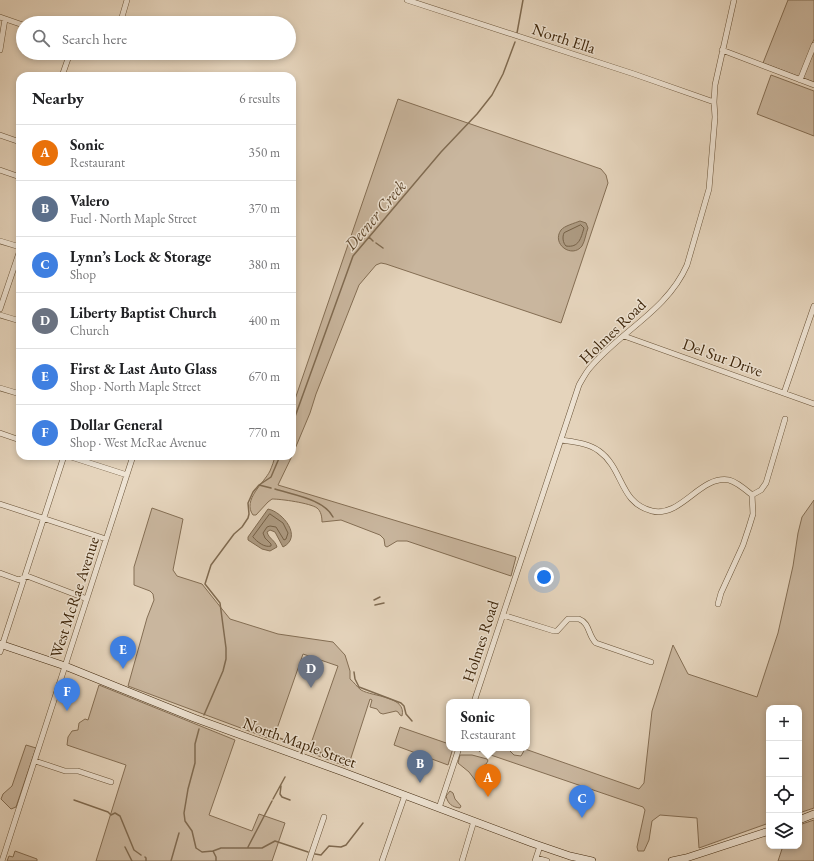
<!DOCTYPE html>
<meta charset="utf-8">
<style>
body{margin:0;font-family:"EB Garamond",serif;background:#f6f6f6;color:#202124}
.controls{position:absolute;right:12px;bottom:12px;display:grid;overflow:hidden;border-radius:8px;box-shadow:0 2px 6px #0003}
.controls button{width:36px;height:36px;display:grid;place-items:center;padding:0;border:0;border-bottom:1px solid #e0e0e0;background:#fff;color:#202124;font:20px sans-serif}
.you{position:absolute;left:544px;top:577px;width:14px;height:14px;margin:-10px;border:3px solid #fff;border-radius:50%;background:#1a73e8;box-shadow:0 0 0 6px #1a73e833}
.badge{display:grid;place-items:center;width:26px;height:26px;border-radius:50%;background:#8f2418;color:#fff;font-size:13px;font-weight:700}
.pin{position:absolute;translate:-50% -33px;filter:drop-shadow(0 1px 2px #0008)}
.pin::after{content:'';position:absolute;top:21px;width:14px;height:12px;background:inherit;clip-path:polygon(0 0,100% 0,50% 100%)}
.popup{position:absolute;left:446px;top:699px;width:84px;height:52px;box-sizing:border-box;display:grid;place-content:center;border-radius:8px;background:#fff;filter:drop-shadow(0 1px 3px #0005);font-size:13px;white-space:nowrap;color:#757577}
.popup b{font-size:15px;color:#202124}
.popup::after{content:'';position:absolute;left:50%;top:100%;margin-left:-8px;border:8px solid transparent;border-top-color:#fff}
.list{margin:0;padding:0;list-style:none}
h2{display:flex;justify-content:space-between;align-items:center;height:52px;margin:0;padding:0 16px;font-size:17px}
h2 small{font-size:13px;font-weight:400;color:#757577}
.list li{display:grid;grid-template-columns:26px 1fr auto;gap:12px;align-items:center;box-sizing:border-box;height:56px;padding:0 16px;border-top:1px solid #e0e0e0}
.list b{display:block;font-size:15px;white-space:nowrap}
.list p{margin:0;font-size:13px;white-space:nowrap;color:#757577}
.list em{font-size:13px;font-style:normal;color:#757577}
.icon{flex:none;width:22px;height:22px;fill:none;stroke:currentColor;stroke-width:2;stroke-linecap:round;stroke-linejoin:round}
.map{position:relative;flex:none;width:814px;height:861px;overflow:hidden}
.search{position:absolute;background:#fff;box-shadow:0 2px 6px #0003;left:16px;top:16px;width:280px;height:44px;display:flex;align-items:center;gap:10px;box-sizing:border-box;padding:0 14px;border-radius:22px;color:#757577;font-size:15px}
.panel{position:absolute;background:#fff;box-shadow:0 2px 6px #0003;left:16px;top:72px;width:280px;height:388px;border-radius:12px}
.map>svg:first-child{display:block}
.green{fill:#c9b69e;stroke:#846e54}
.water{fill:#ac9980;stroke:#806b51}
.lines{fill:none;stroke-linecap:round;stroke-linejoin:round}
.shore{stroke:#756046;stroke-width:1}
.stream{stroke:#806b51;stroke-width:1.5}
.street-casing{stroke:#685237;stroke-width:6}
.secondary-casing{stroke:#3e260b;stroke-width:8}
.street{stroke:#eee3d3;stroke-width:5}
.secondary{stroke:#eee3d3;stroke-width:7}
.labels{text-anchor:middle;stroke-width:3;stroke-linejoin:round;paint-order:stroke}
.street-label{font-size:16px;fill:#3e260b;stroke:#eee3d3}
.water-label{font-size:17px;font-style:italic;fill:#5f482e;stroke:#eee3d3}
</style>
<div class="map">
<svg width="814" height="861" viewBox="0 0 814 861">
<rect width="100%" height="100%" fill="#e5d4bc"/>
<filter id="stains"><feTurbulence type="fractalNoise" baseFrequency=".005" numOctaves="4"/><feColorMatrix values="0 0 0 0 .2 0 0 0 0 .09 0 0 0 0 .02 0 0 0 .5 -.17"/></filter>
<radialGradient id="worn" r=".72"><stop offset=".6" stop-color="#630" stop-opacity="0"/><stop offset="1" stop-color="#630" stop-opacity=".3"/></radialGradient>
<path class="green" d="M788 0H814V39L800 77 763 63Z
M814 50V82L803 78Z
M771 75 814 91V136L757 114Z
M398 99 601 169 606 175 608 183 561 323 386 264 381 263 376 265 359 285 316 394 310 413 292 456V408Z
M275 456H292L278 485 516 557 511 576 407 541H397L387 547 385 546 384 539 380 535 341 520 322 522C322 517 321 511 317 508 310 503 281 499 272 499L268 502 256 515H253C242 500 264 483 270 471 272 466 274 461 275 456Z
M814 500V808L799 813V708H769V823L699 848 697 818 660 815 652 821 649 840 644 851H638L637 847 645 810 643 807 479 751 480 748H511L510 751 514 755 521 756 525 749 639 789 644 783 652 711 673 645 688 674 757 697 778 633 793 566 798 533 802 517Z
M152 508 183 519 173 570 177 576 202 584 230 619 278 634 333 642 345 655 350 671V679C354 682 357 687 361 690 373 697 407 696 402 716L400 715 398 712 396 711 383 714 380 713 377 709 370 707 372 700 370 699 348 767 308 752 338 666 303 654 273 740 128 686 147 618 154 600 153 594 150 591 134 585V567Z
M99 685 235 740 209 815 252 831 259 814 285 823 272 861H96L126 765 67 745 68 737 72 731 78 730 79 723 85 719 88 720Z
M400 727 449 744V748H453L448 765 394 745Z
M26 745 36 748 16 807 11 809 1 799 3 794 12 786Z
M460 755H472L487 759 488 761 486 764 483 766 478 784 469 772 458 763Z
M450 791 453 793 455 799 461 806 460 808C452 807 448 804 446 796Z
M814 820V861H778L783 846H799V825Z
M15 851 37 859V861H7L9 856 13 857Z"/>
<path class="water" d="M580 221 586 223 588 228C586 233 585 241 582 246 572 259 551 244 561 230 564 226 575 223 580 221Z
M268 509C283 512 303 537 283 547L275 532 270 530 267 532C269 539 275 540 277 547L270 551 262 549 248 540V537Z"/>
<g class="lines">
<path class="shore" d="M581 225 584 228C581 238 579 248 566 246 563 243 562 237 564 233Z
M270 514 283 523 288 533 286 539 284 540 276 527 270 526 267 527 263 533 265 538 271 544V546C265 548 257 542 253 537Z"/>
<path class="stream" d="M517 33 523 0
M369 237 373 241
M376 243 383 248
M292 425 353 256 441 152 477 114 492 95 503 74 515 42
M259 485 271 488
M275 489C293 495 324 499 333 517
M374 600 380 597
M375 605 384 603
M354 672 355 679 359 687 401 703 404 706 406 714 412 721
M204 715 223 671 226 659V648L220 603 205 584 211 565 234 534 242 527 248 518 249 514 248 503 253 492 259 485 271 477 280 456
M199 729 195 744V763L188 789 184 813 185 821 192 831 196 848 202 852 213 851 216 857V861
M276 737 297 744
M308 748 322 753
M281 786 280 794 282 797 290 800
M273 799 285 777
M74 800 108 812 111 815 115 813 120 816 134 850 141 855
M125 847 132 861
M248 847 272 801
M213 851 221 848H262L275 841 308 852
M315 854 321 855 329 846 341 847 346 845 363 823
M145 857 146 858V861
M171 861 179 833"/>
<defs>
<path id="street" d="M407 0 634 74 714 102
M0 17 23 25
M122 17 127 0
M0 50 5 19
M722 50 814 85
M62 76 70 53
M800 80 814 45
M0 135 20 142
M0 170 20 177
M0 241 20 247
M0 309 20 250
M0 315 20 321
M624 336 814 404
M0 388 20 394
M784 393 814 306
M0 433 20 440
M561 440C574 442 588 443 599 451 624 469 619 503 652 511 681 518 700 475 729 480 737 482 746 490 752 495
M68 456 127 475
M0 504 106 539
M0 573 19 580 27 576 87 599
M718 604 721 593 743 545 749 527 753 514 752 495 761 490 766 483 785 419
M503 615 554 631H557L568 619H579C590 623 588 636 596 643L651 662
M0 652 64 456
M474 702 579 385C582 380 585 374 589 369 619 332 667 311 687 265L709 189 715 117 714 102 715 85 734 0
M35 761 65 771H78L111 782
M439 808 459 748
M536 858 547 861
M2 861 133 456
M309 861 324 817
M382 861 405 795
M462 861 474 821
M535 861 540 846"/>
<path id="secondary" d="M0 644 65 666 194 718 343 772 532 843 570 856 592 861
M799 820 814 814
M672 861 686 858 769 831"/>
</defs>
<use href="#street" class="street-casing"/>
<use href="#secondary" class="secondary-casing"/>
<use href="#street" class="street"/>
<use href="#secondary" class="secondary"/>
</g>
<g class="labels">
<g class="street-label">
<text transform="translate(564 38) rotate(18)" y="6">North Ella</text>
<text transform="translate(612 331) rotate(-44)" y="6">Holmes Road</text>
<text transform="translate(723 357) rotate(20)" y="6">Del Sur Drive</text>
<text transform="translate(74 597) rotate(-72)" y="6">West McRae Avenue</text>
<text transform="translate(480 641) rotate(-72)" y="6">Holmes Road</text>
<text transform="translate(300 742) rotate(20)" y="6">North Maple Street</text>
</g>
<g class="water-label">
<text transform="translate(375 215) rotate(-50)" y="6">Deener Creek</text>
</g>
</g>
<rect width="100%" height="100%" filter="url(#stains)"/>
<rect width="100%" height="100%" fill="url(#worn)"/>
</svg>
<div class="controls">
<button>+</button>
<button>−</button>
<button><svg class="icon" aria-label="locate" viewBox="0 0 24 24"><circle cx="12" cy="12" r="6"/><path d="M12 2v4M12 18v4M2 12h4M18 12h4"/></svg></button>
<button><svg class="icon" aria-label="layers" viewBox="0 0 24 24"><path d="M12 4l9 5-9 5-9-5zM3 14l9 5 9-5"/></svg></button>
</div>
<div class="you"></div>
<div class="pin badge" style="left:488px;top:797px;background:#e8710a">A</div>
<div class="popup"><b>Sonic</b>Restaurant</div>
<div class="pin badge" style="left:420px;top:783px;background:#5c6f8a">B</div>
<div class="pin badge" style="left:582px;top:818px;background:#3f7fe0">C</div>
<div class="pin badge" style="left:311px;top:688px;background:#6b7280">D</div>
<div class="pin badge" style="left:123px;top:669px;background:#3f7fe0">E</div>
<div class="pin badge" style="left:67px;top:711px;background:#3f7fe0">F</div>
<div class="search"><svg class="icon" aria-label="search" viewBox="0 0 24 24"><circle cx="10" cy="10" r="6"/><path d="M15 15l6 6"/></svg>Search here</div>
<section class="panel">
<h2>Nearby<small>6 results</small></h2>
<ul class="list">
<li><span class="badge" style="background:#e8710a">A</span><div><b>Sonic</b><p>Restaurant</p></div><em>350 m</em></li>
<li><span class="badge" style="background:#5c6f8a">B</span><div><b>Valero</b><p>Fuel · North Maple Street</p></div><em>370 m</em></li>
<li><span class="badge" style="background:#3f7fe0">C</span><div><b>Lynn’s Lock &amp; Storage</b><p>Shop</p></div><em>380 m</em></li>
<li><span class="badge" style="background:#6b7280">D</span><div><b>Liberty Baptist Church</b><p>Church</p></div><em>400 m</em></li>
<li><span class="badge" style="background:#3f7fe0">E</span><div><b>First &amp; Last Auto Glass</b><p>Shop · North Maple Street</p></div><em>670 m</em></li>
<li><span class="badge" style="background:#3f7fe0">F</span><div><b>Dollar General</b><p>Shop · West McRae Avenue</p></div><em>770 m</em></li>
</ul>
</section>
</div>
